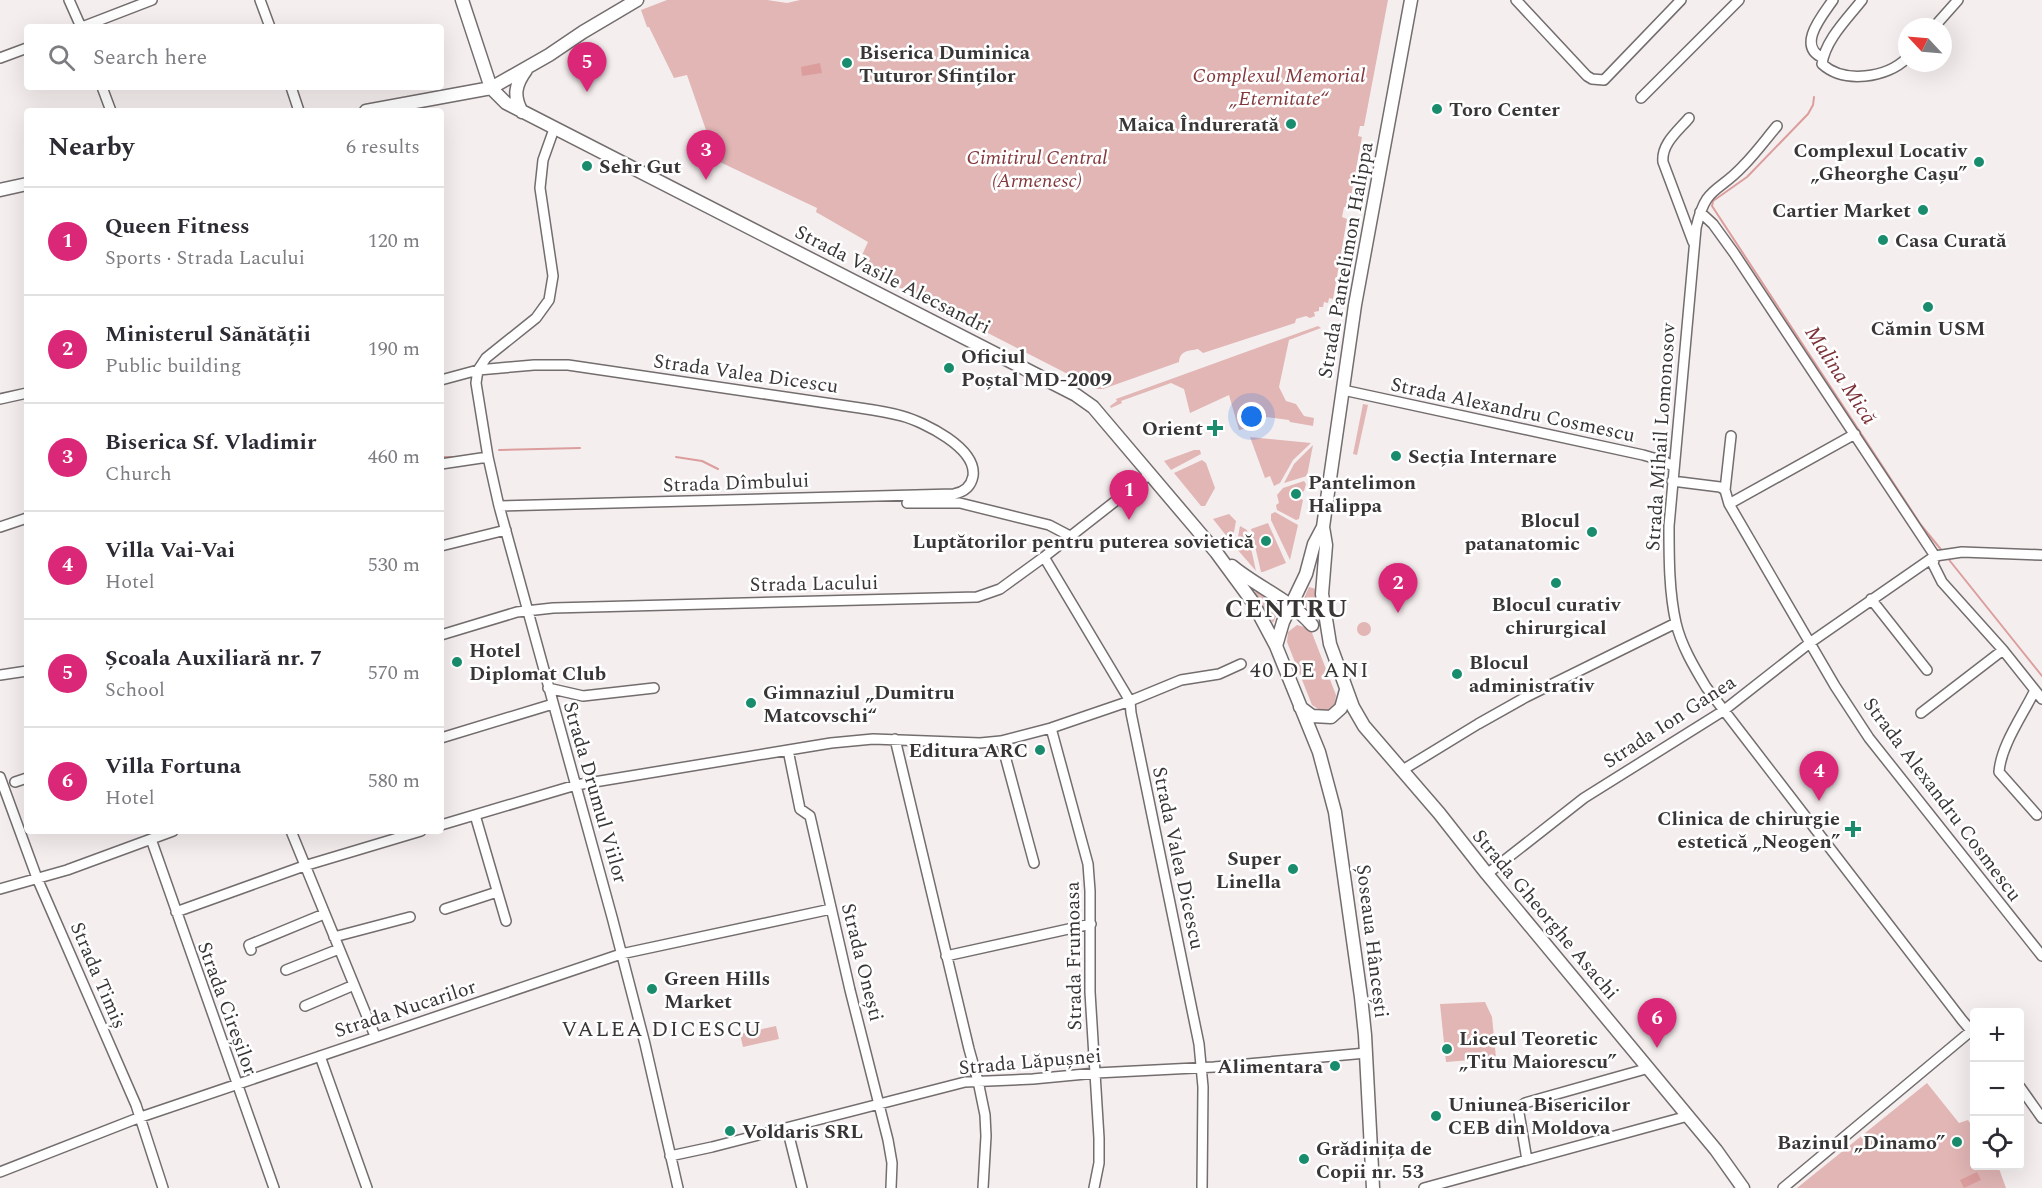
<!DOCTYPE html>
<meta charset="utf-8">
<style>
body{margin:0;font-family:Spectral,serif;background:#f7f7f7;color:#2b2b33}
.controls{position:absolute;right:18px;bottom:18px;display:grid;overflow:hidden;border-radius:6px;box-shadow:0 6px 24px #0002}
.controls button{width:54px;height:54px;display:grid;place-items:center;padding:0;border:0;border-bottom:2px solid #e1e1e2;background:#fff;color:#2b2b33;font:30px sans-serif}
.compass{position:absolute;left:1898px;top:18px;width:54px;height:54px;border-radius:50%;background:#fff;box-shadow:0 6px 24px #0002;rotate:296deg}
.you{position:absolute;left:1252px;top:417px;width:21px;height:21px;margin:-15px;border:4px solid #fff;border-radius:50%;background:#1a73e8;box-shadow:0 0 0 9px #1a73e833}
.badge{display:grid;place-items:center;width:39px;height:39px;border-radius:50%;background:#db2777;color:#fff;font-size:20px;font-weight:700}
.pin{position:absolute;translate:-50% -50px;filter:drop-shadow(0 2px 3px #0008)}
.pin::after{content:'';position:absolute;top:32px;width:21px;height:18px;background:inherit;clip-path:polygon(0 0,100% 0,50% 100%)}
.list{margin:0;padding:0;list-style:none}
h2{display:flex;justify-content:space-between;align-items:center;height:78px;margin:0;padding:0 24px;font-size:26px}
h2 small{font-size:20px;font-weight:400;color:#7c7c81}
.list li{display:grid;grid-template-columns:39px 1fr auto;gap:18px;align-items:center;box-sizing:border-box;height:108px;padding:0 24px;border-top:2px solid #e1e1e2}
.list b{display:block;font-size:22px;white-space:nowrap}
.list p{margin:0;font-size:20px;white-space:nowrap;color:#7c7c81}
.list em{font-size:20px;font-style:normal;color:#7c7c81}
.icon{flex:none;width:33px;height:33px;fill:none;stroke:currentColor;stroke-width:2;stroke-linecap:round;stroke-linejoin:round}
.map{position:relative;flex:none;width:2042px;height:1188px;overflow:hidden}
.search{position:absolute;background:#fff;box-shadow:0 6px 24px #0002;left:24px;top:24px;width:420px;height:66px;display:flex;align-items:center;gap:15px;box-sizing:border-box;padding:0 21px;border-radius:6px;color:#7c7c81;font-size:22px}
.panel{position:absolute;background:#fff;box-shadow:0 6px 24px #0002;left:24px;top:108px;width:420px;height:726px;border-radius:6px}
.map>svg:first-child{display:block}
.green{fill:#e1b6b5}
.water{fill:#dc9d9d}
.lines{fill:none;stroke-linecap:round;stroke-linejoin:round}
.stream{stroke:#dc9d9d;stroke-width:2}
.minor-casing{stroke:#736d6d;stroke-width:12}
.major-casing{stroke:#736d6d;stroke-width:15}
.minor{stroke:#fff;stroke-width:9}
.major{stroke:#fff;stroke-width:12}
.poi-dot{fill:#198c6d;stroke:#fff;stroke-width:2}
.labels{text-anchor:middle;stroke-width:5;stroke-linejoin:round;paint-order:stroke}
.poi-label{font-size:20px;font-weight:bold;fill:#393736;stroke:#fff;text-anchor:start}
.park-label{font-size:20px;font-style:italic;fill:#83373b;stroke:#fff}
.street-label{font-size:20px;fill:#393736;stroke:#fff}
.water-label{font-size:21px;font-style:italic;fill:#7b3035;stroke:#fff}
.quarter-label{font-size:22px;letter-spacing:1.5px;fill:#393736;stroke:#fff}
.district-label{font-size:26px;font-weight:bold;letter-spacing:1.5px;fill:#393736;stroke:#fff}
</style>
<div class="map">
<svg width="2042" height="1188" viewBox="0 0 2042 1188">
<rect width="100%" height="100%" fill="#f5eeee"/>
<path class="green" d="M667 0H767L787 3 800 0H1388L1364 126H1360L1358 136 1362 137 1349 207H1344L1342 217 1347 219 1333 299 1329 298 1328 303 1324 302 1323 307H1319V311L1314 312 1315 316 1310 318 1306 316 1296 319 1295 323 1203 353 1198 349C1189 351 1180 350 1179 362L1103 389H1097L857 266 868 242 816 212 817 208 703 154 693 146 706 130 687 75 674 78 649 27H647L641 10Z
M1318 326 1321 328 1289 340 1279 387 1286 401 1296 404 1304 416 1314 418 1313 426 1290 422 1289 420 1244 414V429L1239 430 1229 395 1190 413 1184 389 1171 383 1121 401 1122 403 1111 408 1110 406 1117 401 1116 399Z
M1363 404 1368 405 1357 455 1353 454Z
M1250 437 1311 443 1293 460 1280 483 1274 486 1270 476 1265 478Z
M1313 445 1307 476 1284 483 1294 464Z
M1194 450H1200L1201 454 1171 470 1164 461Z
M1202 460 1206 463 1215 488 1205 506H1201L1174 473Z
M1304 481 1306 484 1304 491 1301 493 1295 492 1294 495 1303 500 1299 519 1296 520 1277 510 1276 505 1279 503 1277 495 1283 488Z
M1275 512 1298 525 1290 560 1271 520V514Z
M1229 514 1236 521 1232 543 1213 519Z
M1268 523 1286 563 1263 572H1261L1251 529Z
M1240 526 1247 530 1256 571 1236 548Z
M1309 587 1316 589V613L1301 605Z
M1257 590 1280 608 1273 623 1254 594Z
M1357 629a7 7 0 1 1 14 0a7 7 0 1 1-14 0Z
M1297 625 1308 628 1312 633 1336 695 1335 704 1329 710H1320L1312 705 1287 642 1288 632Z
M1485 1002 1492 1017 1496 1058 1446 1062 1440 1004Z
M776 1026 779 1039 743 1047 740 1034Z
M1927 1083 1959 1123 1968 1120 1974 1129V1166H1998L2006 1188H1797Z"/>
<path class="water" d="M820 63 822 73 802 76 801 67Z
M1977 1172 1981 1180 1964 1188 1960 1180Z"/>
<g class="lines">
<path class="stream" d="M1814 97 1813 105 1808 114 1747 177 1713 201 1712 206 1921 525 1943 552
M499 450 580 448
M464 456 476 454
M441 457H458
M676 457 702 461 718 469
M1946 556 2042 676"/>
<defs>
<path id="minor" d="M69 0 81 27
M260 0 270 27
M1516 0 1587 76 1592 79 1604 80 1681 0
M1862 0C1848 18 1825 40 1822 64 1844 84 1887 78 1907 58
M82 27 152 0
M1934 27 1958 0
M0 58 27 48
M1823 58C1796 46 1822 16 1833 0
M102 87 111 111
M291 87 299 111
M1641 98 1739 0
M1689 118C1678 131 1661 144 1663 162L1693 242
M1777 126C1766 139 1755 154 1743 166 1717 194 1706 185 1696 228L1669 526C1669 558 1669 592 1676 623 1681 645 1694 667 1706 687L1962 1020 1974 1034
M554 129 543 160 540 188 553 276 549 300 536 318 486 358 478 370 476 383 488 457 499 506 612 917 645 1044 678 1188
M1700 212 1713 224 1734 253 1935 556 1933 564 1942 582 2003 650 2042 699
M441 380 478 370 534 365H568L860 408C874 410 888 412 902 416 924 422 977 448 973 476 971 487 964 492 954 494L499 506
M1343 390 1643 455 1664 461 1674 467
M0 399 27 393
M1731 436 1725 490 1729 504 1835 686 1869 738 2042 956
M441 464 488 457
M1672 481 1720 487 1725 490
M907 503H960L1049 525 1070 536
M1729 504 1855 434
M0 527 27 518
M441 546 506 530
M1044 557 1130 701 1131 713 1199 1044 1203 1087 1202 1188
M1871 599 1927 670
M441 635 517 612 553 608 977 597 1000 589 1044 557 1150 474
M0 675 27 671
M548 688 583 696 654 688
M2035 690C2023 715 2001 745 1999 772L2037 815
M1921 713 2003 650
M1051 728 1088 864 1090 891V992L1099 1138V1163L1094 1188
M441 738 553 704
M895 739 969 1049 978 1081 985 1115 986 1136 983 1188
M1001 741 1034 863
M788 750 800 809 810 816 850 990 888 1140 892 1163 891 1188
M1401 771 1478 724 1526 697 1676 623
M0 777 37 878 136 1105 163 1188
M15 782 27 778
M475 815 506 921
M441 825 576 785 831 743 873 739 980 743 1001 741 1051 728 1130 701 1181 680 1219 674 1241 664
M291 831 375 1036
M151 839 274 1188
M1487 874 1584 798 1723 711 1811 642 1935 556 1962 552 2042 555
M0 889 67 870 173 831
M445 909 497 892
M176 912 304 866 421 831
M334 937 410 917
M251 950 249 945 324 914
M946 956 1091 924
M286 970 339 949
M305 1006 354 985
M320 1056 367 1188
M2020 1087 2042 1118
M787 1128 802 1188
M670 1156 712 1147 965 1082 1033 1079 1096 1073 1214 1067 1366 1053
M1527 1160 1519 1113 1521 1106 1525 1103 1649 1068
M0 1172 138 1118 621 954 831 909
M1424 1188 1688 1116
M1783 1188 1971 1031"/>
<path id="major" d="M462 0 491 88 506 103 1076 395 1093 407 1216 552 1252 601 1276 646 1319 752 1335 812 1361 997 1365 1035 1373 1188
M1411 0 1355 305 1323 527 1326 545 1322 594 1330 644 1353 707 1364 726 1439 813 1487 874 1716 1150 1743 1188
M366 111 491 88 549 55 583 32 637 0
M522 112C513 96 515 85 526 70
M0 190 27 184
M1232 566C1257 587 1291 600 1312 625
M1276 646 1283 622 1306 574 1314 544 1323 527
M1300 707 1312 716 1331 717 1341 708 1346 690"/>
</defs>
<use href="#minor" class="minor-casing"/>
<use href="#major" class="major-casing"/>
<use href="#minor" class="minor"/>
<use href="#major" class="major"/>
</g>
<g class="poi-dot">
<circle cx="847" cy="63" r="6"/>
<circle cx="1437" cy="109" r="6"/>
<circle cx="1291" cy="124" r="6"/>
<circle cx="1979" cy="162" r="6"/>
<circle cx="587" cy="166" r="6"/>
<circle cx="1923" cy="210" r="6"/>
<circle cx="1883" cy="240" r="6"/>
<circle cx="1928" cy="307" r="6"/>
<circle cx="949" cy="368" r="6"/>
<path d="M1212 419h6v6h6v6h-6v6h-6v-6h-6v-6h6z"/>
<circle cx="1396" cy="456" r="6"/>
<circle cx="1296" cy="494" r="6"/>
<circle cx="1592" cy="532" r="6"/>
<circle cx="1266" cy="541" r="6"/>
<circle cx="1556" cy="583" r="6"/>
<circle cx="457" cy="662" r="6"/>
<circle cx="1457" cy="674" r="6"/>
<circle cx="751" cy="703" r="6"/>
<circle cx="1040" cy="750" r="6"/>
<path d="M1850 820h6v6h6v6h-6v6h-6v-6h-6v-6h6z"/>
<circle cx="1293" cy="869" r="6"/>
<circle cx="652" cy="989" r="6"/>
<circle cx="1447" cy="1049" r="6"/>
<circle cx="1335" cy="1066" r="6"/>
<circle cx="1436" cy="1116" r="6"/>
<circle cx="730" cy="1131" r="6"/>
<circle cx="1957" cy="1142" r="6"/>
<circle cx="1304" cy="1159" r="6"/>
</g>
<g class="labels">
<g class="poi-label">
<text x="859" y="59">Biserica Duminica<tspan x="859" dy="23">Tuturor Sfinților</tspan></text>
<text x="1449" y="116">Toro Center</text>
<text x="1279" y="131" text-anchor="end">Maica Îndurerată</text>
<text x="1967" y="157" text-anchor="end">Complexul Locativ<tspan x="1967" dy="23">„Gheorghe Cașu”</tspan></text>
<text x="599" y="173">Sehr Gut</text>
<text x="1911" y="217" text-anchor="end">Cartier Market</text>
<text x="1895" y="247">Casa Curată</text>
<text x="1928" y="335" text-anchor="middle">Cămin USM</text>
<text x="961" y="363">Oficiul<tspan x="961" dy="23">Poștal MD-2009</tspan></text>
<text x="1203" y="435" text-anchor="end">Orient</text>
<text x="1408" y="463">Secția Internare</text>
<text x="1308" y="489">Pantelimon<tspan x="1308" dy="23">Halippa</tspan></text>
<text x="1580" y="527" text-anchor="end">Blocul<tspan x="1580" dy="23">patanatomic</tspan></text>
<text x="1254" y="548" text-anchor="end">Luptătorilor pentru puterea sovietică</text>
<text x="1556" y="611" text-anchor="middle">Blocul curativ<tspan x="1556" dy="23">chirurgical</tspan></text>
<text x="469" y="657">Hotel<tspan x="469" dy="23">Diplomat Club</tspan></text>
<text x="1469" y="669">Blocul<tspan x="1469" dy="23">administrativ</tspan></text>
<text x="763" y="699">Gimnaziul „Dumitru<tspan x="763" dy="23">Matcovschi“</tspan></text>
<text x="1028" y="757" text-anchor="end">Editura ARC</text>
<text x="1840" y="825" text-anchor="end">Clinica de chirurgie<tspan x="1840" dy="23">estetică „Neogen”</tspan></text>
<text x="1281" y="865" text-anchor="end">Super<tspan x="1281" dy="23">Linella</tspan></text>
<text x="664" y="985">Green Hills<tspan x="664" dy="23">Market</tspan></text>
<text x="1459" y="1045">Liceul Teoretic<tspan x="1459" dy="23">„Titu Maiorescu”</tspan></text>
<text x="1323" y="1073" text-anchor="end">Alimentara</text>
<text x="1448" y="1111">Uniunea Bisericilor<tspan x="1448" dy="23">CEB din Moldova</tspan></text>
<text x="742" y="1138">Voldaris SRL</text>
<text x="1945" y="1149" text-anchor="end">Bazinul „Dinamo”</text>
<text x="1316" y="1155">Grădinița de<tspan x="1316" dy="23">Copii nr. 53</tspan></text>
</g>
<g class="park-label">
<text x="1279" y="82">Complexul Memorial<tspan x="1279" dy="23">„Eternitate“</tspan></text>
<text x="1037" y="164">Cimitirul Central<tspan x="1037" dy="23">(Armenesc)</tspan></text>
</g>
<g class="street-label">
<text transform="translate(1345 260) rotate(-80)" y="7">Strada Pantelimon Halippa</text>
<text transform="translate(893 279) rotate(27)" y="7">Strada Vasile Alecsandri</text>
<text transform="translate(746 373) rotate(8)" y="7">Strada Valea Dicescu</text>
<text transform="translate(1513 409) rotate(12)" y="7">Strada Alexandru Cosmescu</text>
<text transform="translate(1660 437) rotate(-86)" y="7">Strada Mihail Lomonosov</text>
<text transform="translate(736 482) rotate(-2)" y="7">Strada Dîmbului</text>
<text transform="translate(814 583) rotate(-1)" y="7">Strada Lacului</text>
<text transform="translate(1669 721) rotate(-33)" y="7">Strada Ion Ganea</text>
<text transform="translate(596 792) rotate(74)" y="7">Strada Drumul Viilor</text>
<text transform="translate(1943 799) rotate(53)" y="7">Strada Alexandru Cosmescu</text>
<text transform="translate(1179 858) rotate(78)" y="7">Strada Valea Dicescu</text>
<text transform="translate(1546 914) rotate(50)" y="7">Strada Gheorghe Asachi</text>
<text transform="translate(1373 941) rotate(83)" y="7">Șoseaua Hâncești</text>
<text transform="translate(1073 956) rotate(-91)" y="7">Strada Frumoasa</text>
<text transform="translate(863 962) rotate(76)" y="7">Strada Onești</text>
<text transform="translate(99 975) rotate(67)" y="7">Strada Timiș</text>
<text transform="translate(228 1008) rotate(70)" y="7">Strada Cireșilor</text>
<text transform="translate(405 1008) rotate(-18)" y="7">Strada Nucarilor</text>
<text transform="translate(1030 1061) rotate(-5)" y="7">Strada Lăpușnei</text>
</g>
<g class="water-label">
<text transform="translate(1841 375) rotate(57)" y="7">Malina Mică</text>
</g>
<g class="quarter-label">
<text x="1310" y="677">40 DE ANI</text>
<text x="662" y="1036">VALEA DICESCU</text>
</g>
<g class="district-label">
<text x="1287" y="617">CENTRU</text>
</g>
</g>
</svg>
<div class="controls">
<button>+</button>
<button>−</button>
<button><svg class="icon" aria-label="locate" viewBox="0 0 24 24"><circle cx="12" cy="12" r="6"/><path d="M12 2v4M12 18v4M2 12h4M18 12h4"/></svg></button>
</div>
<svg class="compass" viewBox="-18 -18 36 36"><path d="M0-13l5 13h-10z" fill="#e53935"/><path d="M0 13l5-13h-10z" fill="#7c7c81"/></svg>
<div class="you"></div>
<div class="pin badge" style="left:1129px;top:520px">1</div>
<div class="pin badge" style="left:1398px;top:613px">2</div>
<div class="pin badge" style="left:706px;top:180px">3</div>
<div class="pin badge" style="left:1819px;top:801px">4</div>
<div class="pin badge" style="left:587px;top:92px">5</div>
<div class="pin badge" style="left:1657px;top:1048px">6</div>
<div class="search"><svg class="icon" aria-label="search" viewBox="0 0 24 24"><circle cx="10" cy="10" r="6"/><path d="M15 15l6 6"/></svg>Search here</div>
<section class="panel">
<h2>Nearby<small>6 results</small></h2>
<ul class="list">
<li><span class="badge">1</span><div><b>Queen Fitness</b><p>Sports · Strada Lacului</p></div><em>120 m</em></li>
<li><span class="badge">2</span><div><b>Ministerul Sănătății</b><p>Public building</p></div><em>190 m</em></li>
<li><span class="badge">3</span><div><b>Biserica Sf. Vladimir</b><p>Church</p></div><em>460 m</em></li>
<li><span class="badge">4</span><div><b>Villa Vai-Vai</b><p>Hotel</p></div><em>530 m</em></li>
<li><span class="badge">5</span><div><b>Școala Auxiliară nr. 7</b><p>School</p></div><em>570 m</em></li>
<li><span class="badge">6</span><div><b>Villa Fortuna</b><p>Hotel</p></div><em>580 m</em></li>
</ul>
</section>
</div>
